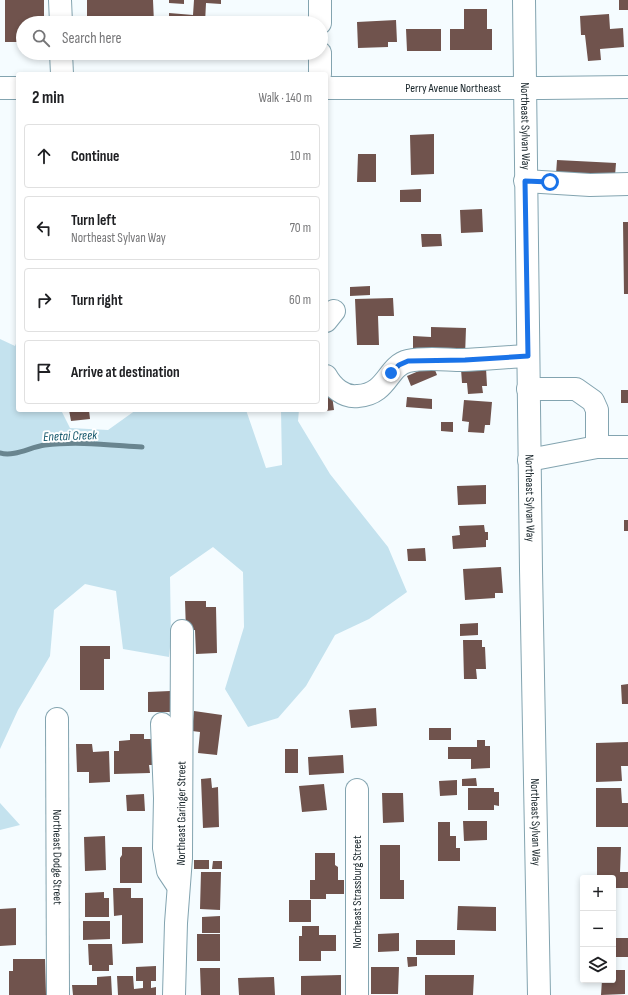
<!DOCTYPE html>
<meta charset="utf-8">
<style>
body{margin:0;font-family:"Sofia Sans Condensed",sans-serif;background:#f2f2f2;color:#202124}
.controls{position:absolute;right:12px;bottom:12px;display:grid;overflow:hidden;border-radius:4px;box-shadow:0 2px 6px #0003}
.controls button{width:36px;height:36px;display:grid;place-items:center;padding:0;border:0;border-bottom:1px solid #e0e0e0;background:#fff;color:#202124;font:20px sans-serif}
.stop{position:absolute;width:12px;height:12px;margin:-9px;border:3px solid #1a73e8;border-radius:50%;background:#fff}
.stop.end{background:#1a73e8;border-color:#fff;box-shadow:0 1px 4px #0008}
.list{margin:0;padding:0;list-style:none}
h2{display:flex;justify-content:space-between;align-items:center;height:52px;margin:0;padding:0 16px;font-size:17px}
h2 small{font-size:13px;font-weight:400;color:#757577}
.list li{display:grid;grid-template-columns:26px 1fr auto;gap:12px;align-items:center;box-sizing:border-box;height:64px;margin:0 8px 8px;padding:0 8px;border:1px solid #e0e0e0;border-radius:4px}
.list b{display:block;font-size:15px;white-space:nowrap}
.list p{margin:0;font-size:13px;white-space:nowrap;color:#757577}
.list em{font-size:13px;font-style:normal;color:#757577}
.icon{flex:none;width:22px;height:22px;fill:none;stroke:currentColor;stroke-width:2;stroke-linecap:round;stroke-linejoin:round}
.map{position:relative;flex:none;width:628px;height:995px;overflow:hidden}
.search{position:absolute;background:#fff;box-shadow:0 2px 6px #0003;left:16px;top:16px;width:312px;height:44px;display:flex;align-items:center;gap:10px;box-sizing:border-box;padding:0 14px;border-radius:22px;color:#757577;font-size:15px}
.panel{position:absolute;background:#fff;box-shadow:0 2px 6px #0003;left:16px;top:72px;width:312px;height:340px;border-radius:4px}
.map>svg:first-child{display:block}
.green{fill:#c4e2ee}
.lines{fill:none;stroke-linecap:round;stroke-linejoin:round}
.stream{stroke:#69858f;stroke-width:5}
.building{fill:#70534d}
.minor-casing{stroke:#83a4b0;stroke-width:24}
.major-casing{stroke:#83a4b0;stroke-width:24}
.minor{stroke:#fff;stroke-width:22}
.major{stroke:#fff;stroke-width:22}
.route{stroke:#1a73e8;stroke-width:5}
.labels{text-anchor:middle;stroke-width:4;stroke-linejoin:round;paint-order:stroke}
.street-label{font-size:12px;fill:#152227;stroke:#fff}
.water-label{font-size:13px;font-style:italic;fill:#125569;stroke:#fff}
</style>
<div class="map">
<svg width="628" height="995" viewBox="0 0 628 995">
<rect width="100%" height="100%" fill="#f5fcff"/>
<path class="green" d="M0 339 15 346 18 339V410H61L70 428 108 430 136 410H246L266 468 282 465 281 410H299L298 421 330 474 388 547 407 592 369 619 335 635 306 686 278 718 248 727 225 689 244 627 243 572 213 547 170 577 171 637 169 657 123 649 116 591 85 584 54 610 50 656 18 710 0 749Z
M0 803 20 825 0 830Z"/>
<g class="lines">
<path class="stream" d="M0 453C15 457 30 447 45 445 77 441 110 445 142 447"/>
</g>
<path class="building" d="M5 0H44V23H23V42H5Z
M87 0H153L154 23H87Z
M169 0H184V4L169 3Z
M194 0H221V4L206 3 205 23H169V13L193 15Z
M619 0H628V10H619Z
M464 9H487V29H492V50H450V29H464Z
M609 14 610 29 623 28 624 47 600 49 601 60 588 61 585 35H581L580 16Z
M396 20 397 42H388V47L358 48 357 22Z
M282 21V23H243V22Z
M406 29H441V51H407Z
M434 134V174L411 175 410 135Z
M358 154H376V182H357Z
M557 160 616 163 615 176 556 174Z
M421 189V202H400V190Z
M482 209 483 232 461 233 460 210Z
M623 222H628V294H624Z
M421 234H441L442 246 422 247Z
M370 286V295L350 296V287Z
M393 298 394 316H378L379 345H357L355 299Z
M431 327 466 328 465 356 413 351V336L431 337Z
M433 365 437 375 411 386 407 376Z
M486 368 487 386H482L483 393 468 394 467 383H462L461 369Z
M331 388 334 410 326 411V389Z
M621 390H628V403H621Z
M407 397 432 399V409L406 407Z
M464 400 492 402 490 425H485L484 433 468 432 469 422 462 421Z
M69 410H89L90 419 71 421Z
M441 422H453V432L441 431Z
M486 485V504L458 505 457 486Z
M624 520H628V531H624Z
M484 525 485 532H488V540H486V547L453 549 452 536 460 535 459 526Z
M425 548 426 561H408L407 549Z
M501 567 503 593H495V598L465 600 463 569Z
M185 601H206V607H216L217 653 196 654 195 630 186 631Z
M478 623V635L460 636V624Z
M463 640H482V647H485L486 669H476L477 679H464Z
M80 646H110V659H104V690H80Z
M628 684V704H622L621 685Z
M170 691 171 712H148V692Z
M376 708 377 726 351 728 349 710Z
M194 711 222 715 217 755 198 753 200 732 192 731Z
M429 728H451V740H429Z
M130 734H144V739H155L156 765H149L150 773 114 774V751H119V741L130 740Z
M477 740H485V746H490V768L471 769V759H448V747H477Z
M628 742V766H621L622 781 596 782V743Z
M76 744H92L93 752 109 751 110 782 89 783V772H77Z
M285 749H298V773H285Z
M343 755 344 773 309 775 308 757Z
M211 778 212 788 218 787 219 827 203 828 201 779Z
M476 778 477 786H462V779Z
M457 780V795L440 796 439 781Z
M324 784 327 810 302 812 299 786Z
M468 788H494V792H499V806L494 805V810H468Z
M596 788H621L622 803H628V827H596Z
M382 793H403L404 822 383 823Z
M144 794 145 811H127L126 795Z
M463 821H487V840L464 841Z
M438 822H450V836H456V848H460V861H438Z
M105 836 106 870 85 871 84 837Z
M380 845H400V880H404V899H380Z
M122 847H142V883H120V858L122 855Z
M597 847H621L620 872H628V888H613V878H597Z
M315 853H335V865L338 867V880H344V894H326V899H310V880H315Z
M194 860H209V869H194Z
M213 861H222V869H212Z
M201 872H221L220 910 200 909Z
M113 888H131V898H143V943L122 944V915L114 916Z
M104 892V898H109V917H85V893Z
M289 900H311V922H289Z
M458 906 496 907V931L457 930Z
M16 908V945L0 946V909Z
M220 916V933H202V917Z
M83 921H110V939L83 940Z
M302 926H319V935H336V951H321V961H299V936H302Z
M399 933V951L378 952V934Z
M197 934H220V961H197Z
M613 938H628V957H613Z
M416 940H455V955H416Z
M88 944H112L113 965H109V971H92V965H89Z
M407 957H417V966L408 967Z
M13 959H45L46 995H9V971H13Z
M156 966V981H151V988L156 987V995H118L117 976H133L134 989 143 988V981H136V967Z
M371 967H399L398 994H371Z
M200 968H220V995H201Z
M613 970H625V994L601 995 602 980H613Z
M341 975V995H301V976Z
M425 975H474L473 995H425Z
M111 976 112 995H73L72 985H97V977Z
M274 977 275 995H239L238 978Z"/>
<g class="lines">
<defs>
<g id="minor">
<path d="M60 0 61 23"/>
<path d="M320 23V0"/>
<path d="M61 53 62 74"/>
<path d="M320 74V53"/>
<path d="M525 181 590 185 628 184"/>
<path d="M326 321 334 311"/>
<path d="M326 376C332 387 344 398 358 396 388 394 387 366 408 361 426 357 446 360 463 360 485 359 506 357 528 356"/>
<path d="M528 389H576L593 401 597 410V447"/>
<path d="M529 460 597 447H628"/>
<path id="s1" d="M57 719 58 995"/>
<path d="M162 724 165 798 164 848 168 871 176 883"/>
<path d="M357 790V995"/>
<path id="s2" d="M174 995 176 923 181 858 182 631"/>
</g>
<g id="major">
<path id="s3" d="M524 0 531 569 539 995"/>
<path d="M0 88H18"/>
<path id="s4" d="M326 88H543L628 87"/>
</g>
</defs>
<use href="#minor" class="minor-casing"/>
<use href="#major" class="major-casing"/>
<use href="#minor" class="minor"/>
<use href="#major" class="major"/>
</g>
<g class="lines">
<path class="route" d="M391 373 399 365 408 361 465 360 528 356 525 181 550 182"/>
</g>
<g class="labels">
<g class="street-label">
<text dy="4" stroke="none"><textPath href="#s4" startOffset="127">Perry Avenue Northeast</textPath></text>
<text dy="4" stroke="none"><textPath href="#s3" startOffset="126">Northeast Sylvan Way</textPath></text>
<text dy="4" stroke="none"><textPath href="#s3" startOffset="498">Northeast Sylvan Way</textPath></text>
<text dy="4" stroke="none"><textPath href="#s2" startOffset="182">Northeast Garinger Street</textPath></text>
<text dy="4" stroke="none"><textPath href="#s3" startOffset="822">Northeast Sylvan Way</textPath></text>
<text dy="4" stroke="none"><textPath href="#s1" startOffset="138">Northeast Dodge Street</textPath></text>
<text transform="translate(357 892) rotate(-90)" y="4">Northeast Strassburg Street</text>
</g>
<g class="water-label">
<text transform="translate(70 435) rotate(-2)" y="5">Enetai Creek</text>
</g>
</g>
</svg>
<div class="controls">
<button>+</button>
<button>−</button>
<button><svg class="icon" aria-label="layers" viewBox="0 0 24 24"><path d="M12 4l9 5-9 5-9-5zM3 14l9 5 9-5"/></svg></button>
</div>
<div class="stop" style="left:550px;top:182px"></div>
<div class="stop end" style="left:391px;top:373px"></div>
<div class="search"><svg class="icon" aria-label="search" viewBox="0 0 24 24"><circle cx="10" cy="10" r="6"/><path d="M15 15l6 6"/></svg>Search here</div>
<section class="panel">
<h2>2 min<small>Walk · 140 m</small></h2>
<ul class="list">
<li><svg class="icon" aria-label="ahead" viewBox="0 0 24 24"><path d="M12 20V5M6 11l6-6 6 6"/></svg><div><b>Continue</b></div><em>10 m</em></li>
<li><svg class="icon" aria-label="left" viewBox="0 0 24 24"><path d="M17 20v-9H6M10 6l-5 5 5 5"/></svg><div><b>Turn left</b><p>Northeast Sylvan Way</p></div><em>70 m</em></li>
<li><svg class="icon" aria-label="right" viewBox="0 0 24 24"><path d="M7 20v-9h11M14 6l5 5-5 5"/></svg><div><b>Turn right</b></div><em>60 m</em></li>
<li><svg class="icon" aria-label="arrive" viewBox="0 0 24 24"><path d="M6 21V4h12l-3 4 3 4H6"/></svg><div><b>Arrive at destination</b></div></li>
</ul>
</section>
</div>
